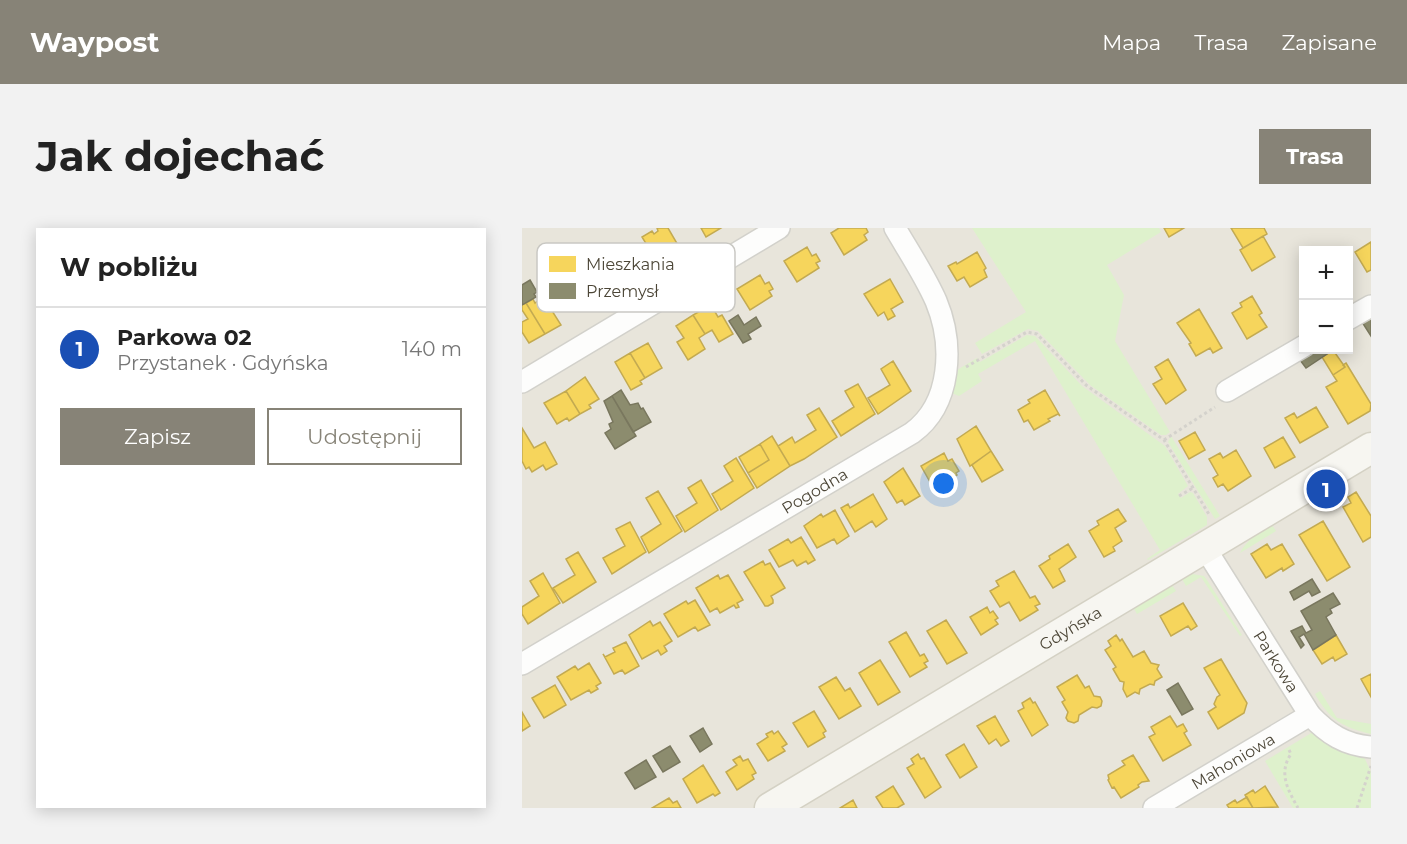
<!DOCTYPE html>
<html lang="pl">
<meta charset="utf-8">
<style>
body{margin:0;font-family:Montserrat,sans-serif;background:#f2f2f2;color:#222}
.controls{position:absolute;right:18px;top:18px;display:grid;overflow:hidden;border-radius:0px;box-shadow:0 3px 15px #0003}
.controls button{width:54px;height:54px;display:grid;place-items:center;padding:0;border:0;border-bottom:2px solid #e0e0e0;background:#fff;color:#222;font:30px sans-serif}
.you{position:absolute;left:422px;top:256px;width:21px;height:21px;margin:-15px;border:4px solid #fff;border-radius:50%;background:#1a73e8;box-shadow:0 0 0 9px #1a73e833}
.badge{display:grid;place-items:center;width:39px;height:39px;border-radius:50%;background:#878377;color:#fff;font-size:20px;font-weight:700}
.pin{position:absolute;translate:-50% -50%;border:3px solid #fff;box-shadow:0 2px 6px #0006}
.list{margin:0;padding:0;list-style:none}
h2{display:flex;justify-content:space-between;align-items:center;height:78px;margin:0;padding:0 24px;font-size:26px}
h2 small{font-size:20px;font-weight:400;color:#767676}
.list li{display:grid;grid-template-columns:39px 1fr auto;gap:18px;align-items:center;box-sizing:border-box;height:84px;padding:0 24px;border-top:2px solid #e0e0e0}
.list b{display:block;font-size:22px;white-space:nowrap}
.list p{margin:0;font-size:20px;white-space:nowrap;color:#767676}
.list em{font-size:20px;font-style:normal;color:#767676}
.actions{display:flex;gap:12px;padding:18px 24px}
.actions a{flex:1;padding:14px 0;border:2px solid #878377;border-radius:0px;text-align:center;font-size:21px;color:#878377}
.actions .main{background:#878377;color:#fff}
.map{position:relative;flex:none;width:849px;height:580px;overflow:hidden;border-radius:0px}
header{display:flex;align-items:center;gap:36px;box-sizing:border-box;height:84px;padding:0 30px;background:#878377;color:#fff}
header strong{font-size:28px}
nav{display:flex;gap:33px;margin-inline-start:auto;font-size:21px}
.intro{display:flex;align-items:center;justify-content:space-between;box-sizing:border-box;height:144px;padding:0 36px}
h1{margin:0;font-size:42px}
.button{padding:15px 27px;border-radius:0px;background:#878377;color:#fff;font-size:21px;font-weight:700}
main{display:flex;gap:36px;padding:0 36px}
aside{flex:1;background:#fff;border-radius:0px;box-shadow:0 3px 15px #0003}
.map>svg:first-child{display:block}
.residential{fill:#e8e5db;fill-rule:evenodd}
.green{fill:#def1cc}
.homes{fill:#f6d55c;stroke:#c3aa51;stroke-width:1.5}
.industry{fill:#8c8c6e;stroke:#79775e;stroke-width:1.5}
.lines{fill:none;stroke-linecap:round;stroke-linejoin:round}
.street-casing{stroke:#d2d1cb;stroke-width:24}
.secondary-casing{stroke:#d4d1c4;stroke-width:33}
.path{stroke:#d4d2cc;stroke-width:3;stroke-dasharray:3 3;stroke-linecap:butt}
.street{stroke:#fdfdfc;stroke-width:21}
.secondary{stroke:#f7f6f1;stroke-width:30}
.labels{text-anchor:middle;stroke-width:6;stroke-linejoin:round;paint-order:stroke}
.street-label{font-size:16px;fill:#4c4637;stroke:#fff}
.key{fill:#fff;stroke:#c9c8c3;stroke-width:1.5}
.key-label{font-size:16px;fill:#4c4637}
</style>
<header>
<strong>Waypost</strong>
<nav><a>Mapa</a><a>Trasa</a><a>Zapisane</a></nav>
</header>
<div class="intro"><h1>Jak dojechać</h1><a class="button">Trasa</a></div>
<main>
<aside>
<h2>W pobliżu<small></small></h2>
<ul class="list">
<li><span class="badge" style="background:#1a4fb4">1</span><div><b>Parkowa 02</b><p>Przystanek · Gdyńska</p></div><em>140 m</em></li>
</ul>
<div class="actions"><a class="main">Zapisz</a><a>Udostępnij</a></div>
</aside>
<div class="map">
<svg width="849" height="580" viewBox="0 0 849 580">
<rect width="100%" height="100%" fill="#f4f3ee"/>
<path class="residential" d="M0 0H849V580H0ZM782 22H826V122H782Z"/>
<path class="green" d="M450 0H637L639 4 585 37 602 67 593 113 648 204 644 207H639L568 157 516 103 506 101 460 126 453 115 504 84Z
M505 107 513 108 560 158 643 218 666 258 656 266 659 270 668 264 671 265 685 289V297L626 332 625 331 638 322 513 113 456 146 460 153 437 168 427 164 430 145 455 130 458 134Z
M649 208 698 288 693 291 646 214Z
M750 297 754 303 718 325C724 312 738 304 750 297Z
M670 346 682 348 685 352 720 407 718 408 679 349 664 358 660 351Z
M650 357 654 363 615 386 611 379Z
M798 463 815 490 849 496V506C820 499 808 492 793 466Z
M791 504C807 522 820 523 842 529L849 544V580H771L743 533Z"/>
<path class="homes" d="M135 0H146L160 24 137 37 120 9 130 3 132 6 136 3Z
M179 0H199L184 9Z
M317 0H344L346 4 342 7 345 12 322 27 309 5Z
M642 0H662L647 9Z
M709 0H742L745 6 721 20Z
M741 8 753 29 730 43 718 22Z
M849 14V42L845 44 833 24Z
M285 19 290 28 294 26 298 33 294 35 297 40 275 54 262 33Z
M455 24 464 40 462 42 465 49 448 59 442 49 435 53 426 38 434 34 435 36Z
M238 47 243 56 247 54 251 61 247 63 250 68 228 82 215 61Z
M368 51 381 74 369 81 373 88 366 92 362 84 356 88 342 66Z
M730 68 740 85 737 87 745 99 725 111 710 85 720 79 718 75Z
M11 71 13 75 17 72 21 82 27 78 39 97 23 106 4 75Z
M4 75 23 106 7 115 0 104V94L6 91 0 82V77Z
M189 77 196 89 200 87 211 106 197 114 190 102 183 106 171 87Z
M677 81 700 120 691 125 688 120 674 128 667 116 669 115 655 95Z
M171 87 183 106 177 110 183 121 166 132 155 114 162 110 154 98Z
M126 115 140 140 123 150 108 125Z
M811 122 823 139 811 147 800 129Z
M108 125 123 150 118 153 120 156 109 162 93 134Z
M646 131 664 162 644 176 631 156 640 151 633 139Z
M371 133 389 163 356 186 346 170 368 157 359 141Z
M824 135 849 176 848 183 826 196 804 159 815 153 811 147 823 139 821 137Z
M63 149 77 171 67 177 69 180 58 186 44 163Z
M336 156 353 186 319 208 310 193 332 179 323 163Z
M523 162 538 188 536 186 526 191 528 193 512 202 506 192 502 194 496 182 508 175 506 172Z
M44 163 58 186 47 193 45 190 35 196 22 175Z
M794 179 806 199 778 215 763 190 772 185 775 190Z
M297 180 315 209 282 231 268 238 256 218 270 209 273 215 294 202 285 187Z
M454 198 469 223 448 238 435 211Z
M0 200 12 220 23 214 35 236 24 242 21 237 10 244 7 239 4 241 0 233Z
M673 204 683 222 667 231 657 213Z
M250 208 268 238 235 260 226 245 247 232 238 216Z
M761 209 773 229 753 240 742 220Z
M238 216 247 232 226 245 217 229Z
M714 222 729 248 706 263 701 256 696 259 691 250 696 247 687 231 698 225 701 230Z
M469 223 481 242 460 254 450 237Z
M422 225 426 233 430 231 437 243 434 245 435 247 412 261 399 238Z
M214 230 232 260 199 282 190 266 211 253 202 238Z
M381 240 398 268 383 277 380 272 375 275 362 254Z
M179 252 196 282 163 304 154 288 175 275 166 260Z
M136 263 160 303 127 325 119 309 139 296 124 270Z
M834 264 849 288V309L841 314 821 279 829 275 826 269Z
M351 266 365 291 354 299 350 293 333 304 319 280 326 276 328 280Z
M596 281 604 293 593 300 600 313 591 319 593 323 582 329 567 303 577 297 575 293Z
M313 282 327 308 315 316 312 311 295 320 282 298 299 286 301 289Z
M801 293 828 339 805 353 777 307Z
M108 294 124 324 90 346 81 330 103 318 94 301Z
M279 309 293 332 286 336 284 333 275 338 271 332 257 339 247 322 266 311 269 315Z
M546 316 554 329 537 341 543 353 531 360 517 338 528 331 527 328Z
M745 316 749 322 760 316 772 336 761 343 760 340 744 350 729 326Z
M56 324 74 354 41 375 31 360 53 347 44 331Z
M241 333 243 337 248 335 263 360 249 368 251 372V375L246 378H243L222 344Z
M492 343 508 370 513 368 518 376 513 378 516 382 498 393 487 374 478 379 468 363 477 358 474 353Z
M21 345 38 375 6 396 0 386V379L17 368 8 353Z
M196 347 198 351 206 347 221 372 215 375 217 379 214 380 212 377 198 385 195 380 188 384 174 360Z
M173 372 188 397 176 403 173 399 156 409 142 386 164 373 166 376Z
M661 375 675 398 669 402 666 398 649 408 638 388Z
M465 379 468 385 471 383 476 390 473 392 476 396 459 407 448 389Z
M424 392 445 425 425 436 405 403Z
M128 393 131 398 138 394 150 413 142 418 145 423 139 427 136 422 120 431 107 407Z
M384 404 398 428 402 426 406 433 402 435 405 439 388 449 367 414Z
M594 407 598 413 600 411 611 429 622 423 629 435 637 437 635 441 640 449 633 453 632 457 628 456 618 461 617 466 613 464 605 469 601 461 602 454 598 453 591 441 594 439 583 422 589 418 586 413Z
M814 407 825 426 813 433 811 429 800 436 791 422Z
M104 414 117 438 103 446 100 442 92 446 81 426 83 429 93 424 91 420Z
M699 431 725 475 722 485 696 501 686 484 694 479 692 476 695 469 698 467 682 440Z
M358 432 378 464 356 477 337 445Z
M67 435 79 455 74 458 76 461 69 465 67 462 49 472 35 449 53 438 56 442Z
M849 446V469L839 451Z
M555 447 563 460 567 458 572 468 578 469 580 473 579 478 575 480 570 479 557 487 556 493 552 495 546 493 544 490 546 484 540 474 543 472 535 459Z
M314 449 323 463 328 460 339 478 317 491 297 459Z
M33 457 44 477 22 490 10 470Z
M508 470 511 475 513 474 526 497 510 508 496 483 502 480 500 475Z
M292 483 304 503 301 505 303 509 286 519 271 495Z
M0 484 8 498 0 503Z
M473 488 487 513 479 518 474 511 467 516 455 498Z
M648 488 655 499 661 496 665 503 662 505 669 517 641 533 627 509 633 506 629 499Z
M250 503 252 506 256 503 265 516 260 519 263 523 246 533 235 516 246 509 244 506Z
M442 516 455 539 438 550 424 527Z
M396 526 399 531 402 530 419 559 403 570 385 540 392 536 389 531Z
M611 527 627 553 620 554 616 557 617 559 599 570 592 559 590 560 586 552 587 551 586 547 603 537 600 533Z
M218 528 221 533 226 531 234 545 230 547 232 551 215 562 204 544 215 537 211 532Z
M181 537 198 565 193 568 191 566 175 575 161 551Z
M371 558 382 576 375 580H361L354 569Z
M743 558 756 579 731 580 723 567 731 562 733 565Z
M725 569 731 580H707L705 577 713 572 715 575Z
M147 570 151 575 155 573 159 580H130Z
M331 572 335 580H318Z"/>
<path class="industry" d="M8 52 15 64 12 66 14 69 0 77V57Z
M216 87 222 97 234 89 239 98 226 106 229 111 221 115 207 93Z
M849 88V108L840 94Z
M794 122H811L784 140 778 132Z
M99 162 108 177 116 175 119 181 121 180 129 194 111 204 90 168Z
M90 168 114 208 93 221 83 205 89 201 87 196 91 194 82 173Z
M790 351 798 364 790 368 787 363 772 372 768 364Z
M811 365 818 376 808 381 810 385 804 389 814 407 791 422 782 406 777 409 782 417 779 420 769 403 780 398 784 405 790 402 779 383Z
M656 455 671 481 660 487 645 462Z
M181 500 190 516 178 524 168 508Z
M148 518 158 534 141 544 131 528Z
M124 532 134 549 113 561 103 545Z"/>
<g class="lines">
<defs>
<g id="street">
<path d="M826 91 849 78"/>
<path d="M0 154 257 0"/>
<path d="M705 163 782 118"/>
<path id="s1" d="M683 320 788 487C806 506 823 517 849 519"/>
<path id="s2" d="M0 436 390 205C430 176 432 116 414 73 403 48 387 24 373 0"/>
<path id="s3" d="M632 580 788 487"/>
</g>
<g id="secondary">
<path id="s4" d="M248 580 849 220"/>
</g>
</defs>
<use href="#street" class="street-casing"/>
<use href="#secondary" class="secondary-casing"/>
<path class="path" d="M444 139 505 104 515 106 564 157 642 212 688 288
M642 212 693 179
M657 268 671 260
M767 522 769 526C756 545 766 562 776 580
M835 580 849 538"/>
<use href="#street" class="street"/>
<use href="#secondary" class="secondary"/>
</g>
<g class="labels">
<g class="street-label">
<text dy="6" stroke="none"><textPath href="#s2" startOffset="340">Pogodna</textPath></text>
<text dy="6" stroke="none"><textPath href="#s4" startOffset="350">Gdyńska</textPath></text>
<text dy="6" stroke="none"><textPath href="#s1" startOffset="134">Parkowa</textPath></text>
<text dy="6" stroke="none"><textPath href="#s3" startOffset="92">Mahoniowa</textPath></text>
</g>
</g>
<rect x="15" y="15" width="198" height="69" rx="9" class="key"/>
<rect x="27" y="28" width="27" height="16" fill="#f6d55c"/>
<rect x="27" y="55" width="27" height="16" fill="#8c8c6e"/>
<g class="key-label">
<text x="64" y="42">Mieszkania</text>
<text x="64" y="69">Przemysł</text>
</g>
</svg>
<div class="controls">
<button>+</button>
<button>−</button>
</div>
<div class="you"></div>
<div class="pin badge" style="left:804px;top:261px;background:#1a4fb4">1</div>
</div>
</main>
